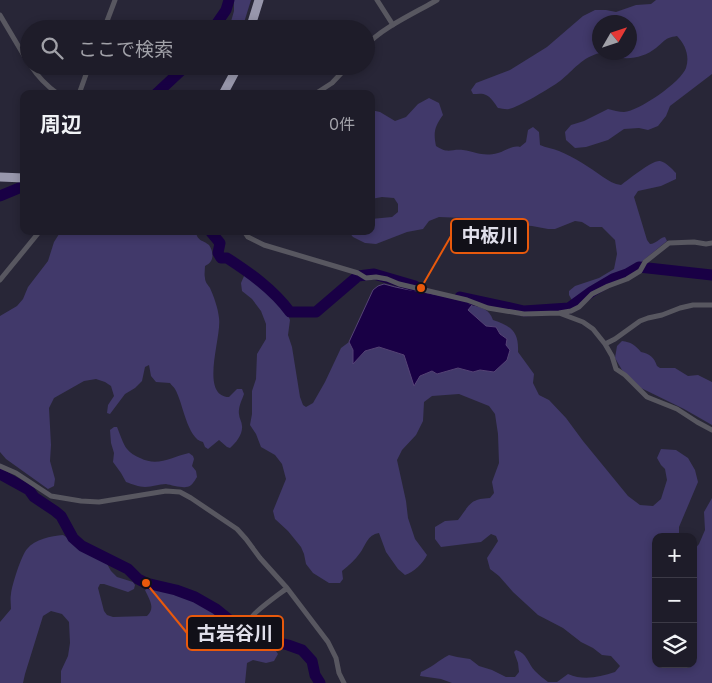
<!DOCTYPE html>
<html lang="ja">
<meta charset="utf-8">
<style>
body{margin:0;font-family:Inter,"Noto Sans JP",sans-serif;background:#262531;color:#f1f3f6}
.controls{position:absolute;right:15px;bottom:15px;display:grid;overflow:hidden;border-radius:10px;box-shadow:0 2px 8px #0003}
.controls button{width:45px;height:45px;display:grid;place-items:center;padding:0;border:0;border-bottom:1px solid #3c3a46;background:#1e1c29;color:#f1f3f6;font:25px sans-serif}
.compass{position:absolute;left:592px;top:15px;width:45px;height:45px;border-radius:50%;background:#1e1c29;box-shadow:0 2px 8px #0003;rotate:51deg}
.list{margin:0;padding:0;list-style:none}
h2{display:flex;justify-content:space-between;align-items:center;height:65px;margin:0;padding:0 20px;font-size:21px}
h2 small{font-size:16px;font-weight:400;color:#a1a1a8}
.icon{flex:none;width:28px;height:28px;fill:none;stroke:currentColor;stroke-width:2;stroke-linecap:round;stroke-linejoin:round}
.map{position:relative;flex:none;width:712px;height:683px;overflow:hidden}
.search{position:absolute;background:#1e1c29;box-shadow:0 2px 8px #0003;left:20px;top:20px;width:355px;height:55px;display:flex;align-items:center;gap:12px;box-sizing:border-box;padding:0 18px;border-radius:28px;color:#a1a1a8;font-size:19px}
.panel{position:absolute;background:#1e1c29;box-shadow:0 2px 8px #0003;left:20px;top:90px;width:355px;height:145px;border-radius:10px}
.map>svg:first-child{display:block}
.green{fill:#41396a}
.water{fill:#190045;stroke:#554376}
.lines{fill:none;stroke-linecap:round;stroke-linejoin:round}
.river{stroke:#190045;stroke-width:11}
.street{stroke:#585760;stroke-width:5}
.highway{stroke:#9897ac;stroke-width:9}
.leader{fill:none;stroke:#e8590c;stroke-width:2}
.callout-dot{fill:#e8590c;stroke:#111018;stroke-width:2}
.callout{fill:#111018;stroke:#e8590c;stroke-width:2}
.callout-label{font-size:19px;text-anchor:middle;font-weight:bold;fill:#e0dfea}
</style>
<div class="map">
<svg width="712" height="683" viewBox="0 0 712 683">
<rect width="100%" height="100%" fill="#282637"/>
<path class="green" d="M234 0H251L242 29H230V25L234 11Z
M656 0H712V74L670 106 666 116 658 126 648 130 639 128 624 129 608 140 586 147 575 148 566 140 565 132 571 125 584 121 608 109C613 110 619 112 624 112 639 111 681 82 686 68 690 56 685 44 677 36 664 38 665 41 656 48 642 59 622 62 607 53L630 52V22H600V53C582 57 574 70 560 81 552 87 517 108 509 109 506 110 501 108 498 108 495 104 491 97 486 95 483 93 477 94 473 94L471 90 476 83 510 70 547 47 583 16 595 10H606L616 12 636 5 651 4Z
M429 98 439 103 443 115C435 126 433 132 436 146 448 154 450 149 463 150 476 152 483 157 498 153 506 151 512 145 520 147L526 142 528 130 533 127 539 132 540 145C546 148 552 148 559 151 574 157 589 167 603 177 609 181 614 184 621 185 628 180 652 160 660 161 666 162 672 169 676 173V179L661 186 638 191 634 197 647 240 650 244C656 244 659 238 665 237L667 241 640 263 631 266 619 275 592 289 577 300 573 302 569 295V291L575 286 599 278 614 269 617 254 615 240 602 227H590L582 222 575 221 555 229H548L532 226 497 223 464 218 439 217 429 221 423 229 407 232 376 244 365 243 353 237 348 231H371V219L392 217 398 212V204L394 198 382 197 371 199V110L380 112 395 121 406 117 418 104Z
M61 231H195C199 243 202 239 209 245 212 249 214 256 211 261 210 263 207 265 205 266 205 270 204 274 205 278 205 282 208 285 210 288 214 297 218 308 219 318 222 337 199 396 229 397L237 389H242L244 394C242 400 238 407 239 414 239 418 242 422 242 426 243 434 236 443 230 448L227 447 219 440 208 449 205 447 203 442C187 439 183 402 175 389 174 387 171 385 170 383L156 382 151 376 149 365 145 367 142 381 135 388 125 394 110 414 107 413 108 405 114 396 111 386 105 382 96 379 84 381 54 398 49 408 51 445 50 461 55 479 54 486 48 489 6 459 0 452V316L17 306 23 299 28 287 48 261 54 242Z
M244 276H248L272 294 284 306 290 320 288 335 292 347 300 397 303 405 306 407 313 403 325 382 341 348 349 342 353 350V364L365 351 379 347 404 355 420 376 432 371 437 374 458 368 473 372 480 370 494 372 506 345 496 327 486 326 467 310 472 305C483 308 489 309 493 320 511 326 519 331 518 352L534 374 533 383 539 395 549 400 566 418 583 441 628 496 640 505 653 506 661 499 667 480 665 469 661 465 657 458 661 449 676 450 688 458 695 470 698 482 679 527V537H656V664H693V551L699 544 705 530 704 512 712 498V683H452L441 679 420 676 421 672C431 668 439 660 449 655L457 657 470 659 479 666 492 670 506 677H515L519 672 518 663 514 652 516 650C527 653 528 664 535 671 539 675 544 679 548 682H557L568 674C584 681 599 677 615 672L620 666 611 656 602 655 593 648 581 642 563 628 538 615 513 592 499 576 490 569 487 558 498 541 496 536 491 534 481 542 441 547 435 539V527L445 521 458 520C470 505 469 499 490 498L494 493 492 482 499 463 498 434 495 414 489 406 459 394 432 396 424 402 423 421 416 435 402 450 397 460 406 501 408 518 415 539 427 555C424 562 413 573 405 575L398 569 386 552 379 533C367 535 366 545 360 553 355 560 349 565 342 571L343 579 340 583H329L313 573 306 564 304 554 301 547 288 531 275 519 273 511 286 479 282 464 275 455 261 447 256 434 250 425 252 414V391L256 379 257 354 266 339V324L261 311 252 299 242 291 241 283Z
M622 341C631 342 635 345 641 352 650 354 654 357 657 366L660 368H675L688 376 698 375 712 382V425L684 409 641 388 622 370 615 358 617 346Z
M114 427H117C120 434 123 444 127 449 130 453 135 456 140 458 158 467 171 457 189 453L193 456 194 459 192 466 196 471 197 477C194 482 191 487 186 487 182 488 171 485 166 484 159 484 152 487 145 487 139 487 132 484 126 482L121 473 113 462 114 453 111 443 110 430Z
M63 535 71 540 81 549 106 562 111 571 117 577 133 582 135 585 134 589 128 592 104 584H100L98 588 104 611 107 615 113 617 147 616C156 608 149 599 145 590L148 588C170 592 194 597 214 610 223 617 231 626 240 633L242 638 248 646C259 645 273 643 278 654L274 661 266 663 253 660 247 663 245 683H61V671L68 656 70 643 69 622 62 614 51 611 43 616 25 674 23 683H0V622L11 609C11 604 10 599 11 594 12 585 21 556 27 549 35 539 51 536 63 535Z"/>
<path class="water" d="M384 284C413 293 444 292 472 305L468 310 486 326 496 327 500 334 507 339 506 345 510 350 507 360 494 372 480 370 473 372 458 368 437 374 432 371 420 376 414 386 404 355 379 347 365 351 353 364V350L349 342 373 290 378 286Z"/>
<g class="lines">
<path class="river" d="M213 29 226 10 229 0
M156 94 186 66
M0 196 24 186
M210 231 220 243 218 253 221 258H227C250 273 273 289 290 312H316L358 276 374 274 415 286
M460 297 524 311 569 308 591 292 613 279 627 274 639 267 712 275
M0 474 29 490 34 497 55 511 61 516 73 538 82 546 128 569 138 579 146 583 176 590 195 597 216 609 237 626 254 637 288 645 302 650 312 661 315 675 320 683"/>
<path class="street" d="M377 0 393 25
M0 15 29 64
M104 29 115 0
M366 46C381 28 417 12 437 0
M31 66C38 77 47 86 58 94
M79 94 89 66
M315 94 332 83 348 66
M244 231 248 237 264 245 358 273 366 278 376 277 387 279 399 284 467 300 488 308 524 314 559 313 571 311 579 307 592 294 608 286 627 279 640 271 645 262 669 243 694 242 706 244 712 243
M0 280 40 231
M559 313 583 322 593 329 605 344 612 356 616 369 625 375 647 397 677 409 697 422 712 430
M605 344 615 339 640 321 648 318 662 315 680 308 693 305H712
M0 466 16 473 51 496 81 501 99 502 166 491 180 492 191 498 237 529 246 539 260 558 287 588 328 642 336 658 339 673 344 683
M249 629C251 625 250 621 252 617 254 612 281 593 287 588"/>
<path class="highway" d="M250 29 259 0
M223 94 238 66
M0 177 24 178"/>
</g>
<path class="leader" d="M421 288L451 236M146 583L187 633"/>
<g class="callout-dot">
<circle cx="421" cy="288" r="5"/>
<circle cx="146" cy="583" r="5"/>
</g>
<g class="callout">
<rect x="451" y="219" width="77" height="34" rx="5"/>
<rect x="187" y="616" width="96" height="34" rx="5"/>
</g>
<g class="callout-label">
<text x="490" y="242">中板川</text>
<text x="235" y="640">古岩谷川</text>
</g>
</svg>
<div class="controls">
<button>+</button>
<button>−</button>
<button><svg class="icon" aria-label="layers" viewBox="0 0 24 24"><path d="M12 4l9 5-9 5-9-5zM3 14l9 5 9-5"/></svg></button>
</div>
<svg class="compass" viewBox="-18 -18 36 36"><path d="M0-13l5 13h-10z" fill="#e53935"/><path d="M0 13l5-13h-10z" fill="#a1a1a8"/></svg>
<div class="search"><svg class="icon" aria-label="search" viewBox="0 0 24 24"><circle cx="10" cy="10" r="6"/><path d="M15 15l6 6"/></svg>ここで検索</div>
<section class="panel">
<h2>周辺<small>0件</small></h2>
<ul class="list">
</ul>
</section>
</div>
